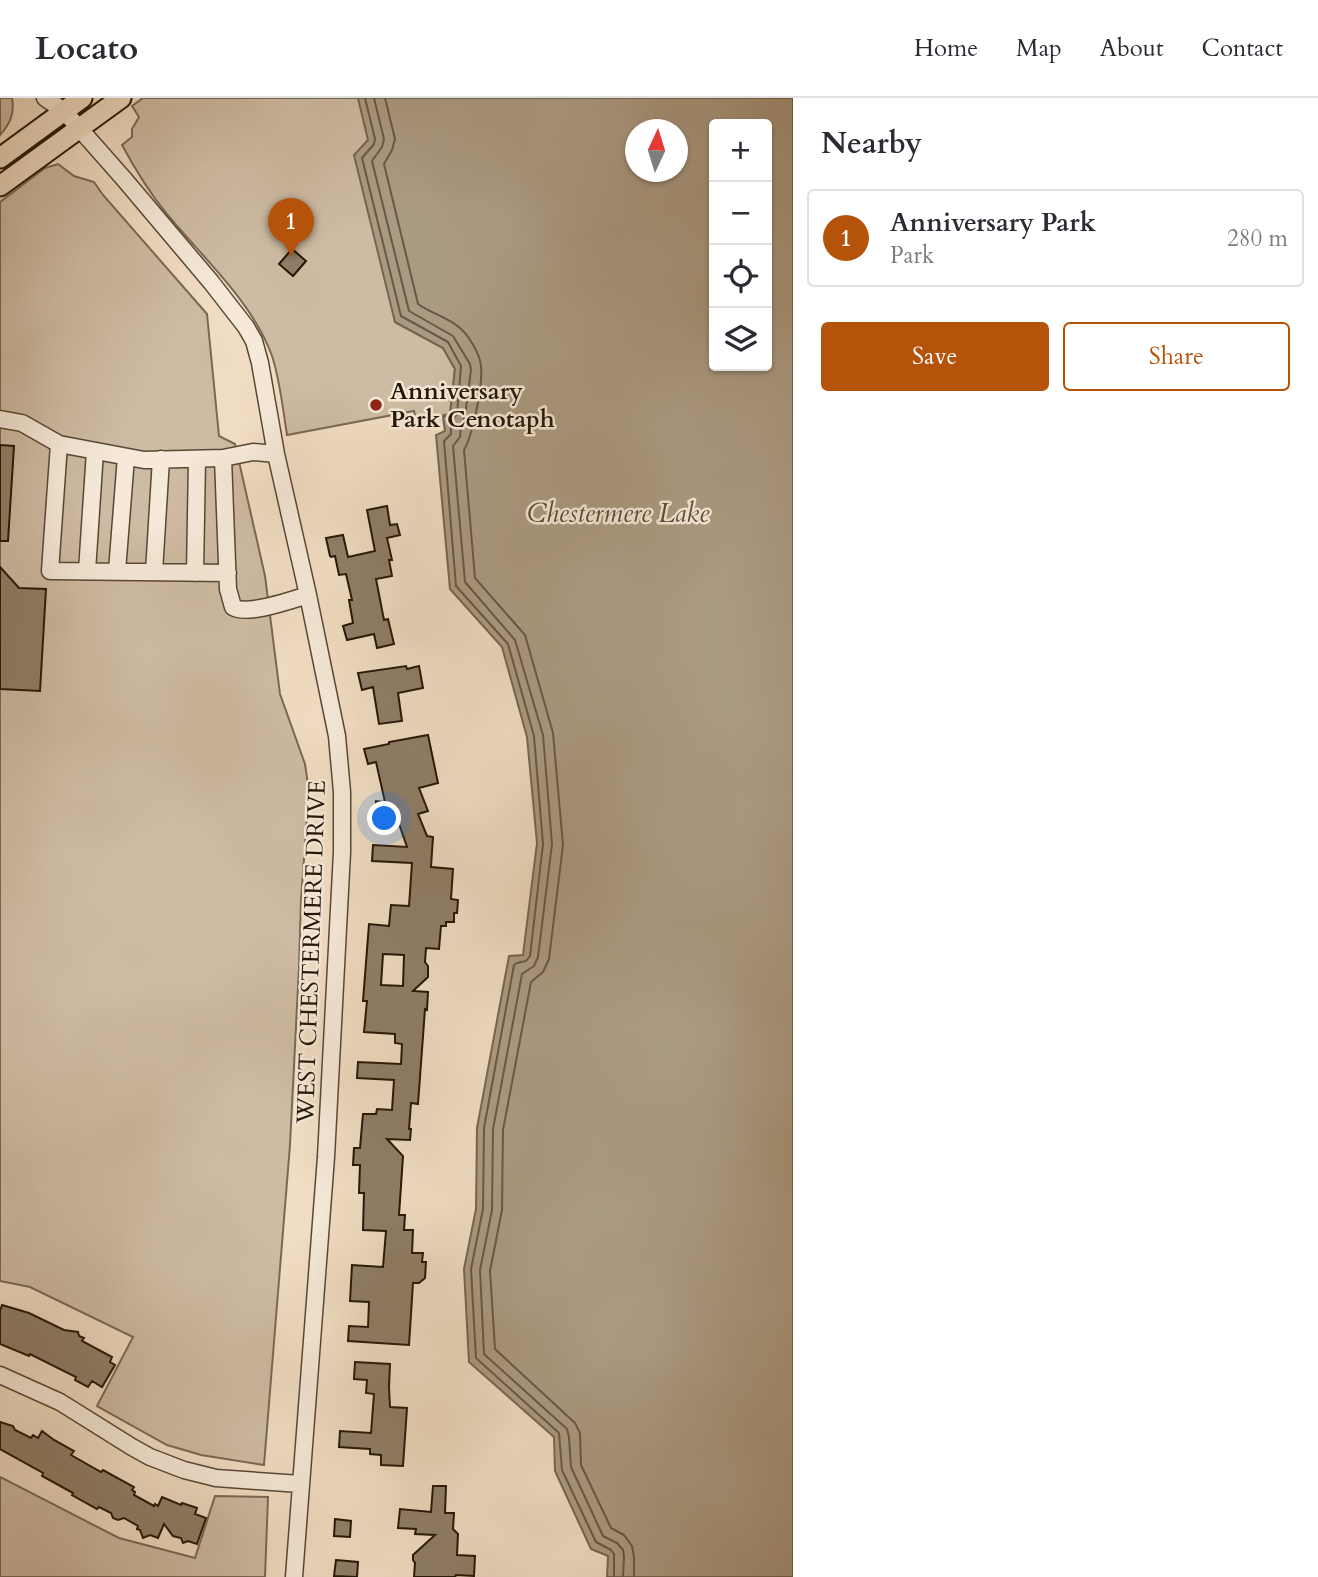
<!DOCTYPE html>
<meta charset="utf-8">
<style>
body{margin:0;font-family:Cardo,serif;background:#f2f2f3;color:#2b2b33}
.controls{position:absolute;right:21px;top:21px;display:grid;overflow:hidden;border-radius:7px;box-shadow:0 2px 5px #0004}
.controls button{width:63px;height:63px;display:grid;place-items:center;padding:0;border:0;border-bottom:2px solid #e1e1e2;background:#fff;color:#2b2b33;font:35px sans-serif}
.compass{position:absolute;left:625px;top:21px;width:63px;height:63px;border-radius:50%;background:#fff;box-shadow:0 2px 5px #0004;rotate:4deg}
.you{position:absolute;left:385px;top:721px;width:24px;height:24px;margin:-18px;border:5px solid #fff;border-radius:50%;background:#1a73e8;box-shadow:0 0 0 10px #1a73e833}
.badge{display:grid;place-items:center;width:46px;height:46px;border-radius:50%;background:#b45309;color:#fff;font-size:23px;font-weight:700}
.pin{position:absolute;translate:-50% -58px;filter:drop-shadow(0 2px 4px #0008)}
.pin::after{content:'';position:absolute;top:37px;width:24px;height:21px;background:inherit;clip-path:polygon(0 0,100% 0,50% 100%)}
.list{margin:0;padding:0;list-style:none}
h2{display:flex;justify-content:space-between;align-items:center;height:91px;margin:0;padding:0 28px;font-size:30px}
h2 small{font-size:23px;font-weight:400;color:#7c7c81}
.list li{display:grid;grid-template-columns:46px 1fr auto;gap:21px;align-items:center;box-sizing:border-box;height:98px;margin:0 14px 14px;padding:0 14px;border:2px solid #e1e1e2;border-radius:7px}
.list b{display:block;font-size:26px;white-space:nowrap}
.list p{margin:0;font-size:23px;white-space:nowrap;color:#7c7c81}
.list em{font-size:23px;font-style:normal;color:#7c7c81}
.actions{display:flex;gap:14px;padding:21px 28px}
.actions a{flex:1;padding:16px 0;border:2px solid #b45309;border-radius:7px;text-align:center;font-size:24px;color:#b45309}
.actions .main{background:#b45309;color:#fff}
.icon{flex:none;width:38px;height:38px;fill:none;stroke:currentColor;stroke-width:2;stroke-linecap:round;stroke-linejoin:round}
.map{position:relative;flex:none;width:793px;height:1479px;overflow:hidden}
header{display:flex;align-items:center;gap:42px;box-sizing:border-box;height:98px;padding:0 35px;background:#fff;border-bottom:2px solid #e1e1e2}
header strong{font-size:33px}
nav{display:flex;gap:38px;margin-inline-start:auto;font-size:24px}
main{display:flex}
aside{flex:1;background:#fff}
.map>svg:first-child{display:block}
.green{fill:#cebba3;stroke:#796954;stroke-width:2}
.water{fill:#ab9a82;stroke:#756650;stroke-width:2;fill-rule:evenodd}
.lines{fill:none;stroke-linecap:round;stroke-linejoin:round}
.shore{stroke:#685844;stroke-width:2}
.building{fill:#8f7e68;stroke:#241705;stroke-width:2;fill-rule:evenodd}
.minor-casing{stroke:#574834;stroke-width:19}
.major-casing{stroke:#241705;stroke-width:23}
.minor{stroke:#f6e9d8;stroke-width:16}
.major{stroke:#f1ddc3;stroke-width:19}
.poi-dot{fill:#8f2418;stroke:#f6e9d8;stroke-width:2.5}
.labels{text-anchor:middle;stroke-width:5;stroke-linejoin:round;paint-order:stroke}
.poi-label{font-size:24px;font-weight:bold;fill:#241705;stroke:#f6e9d8;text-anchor:start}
.street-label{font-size:24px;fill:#241705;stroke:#f6e9d8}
.water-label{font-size:26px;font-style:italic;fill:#5a4b37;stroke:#f6e9d8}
</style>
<header>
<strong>Locato</strong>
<nav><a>Home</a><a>Map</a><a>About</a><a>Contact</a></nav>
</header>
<main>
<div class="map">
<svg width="793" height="1479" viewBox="0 0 793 1479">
<rect width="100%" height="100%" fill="#f1ddc3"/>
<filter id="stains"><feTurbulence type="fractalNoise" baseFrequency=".00286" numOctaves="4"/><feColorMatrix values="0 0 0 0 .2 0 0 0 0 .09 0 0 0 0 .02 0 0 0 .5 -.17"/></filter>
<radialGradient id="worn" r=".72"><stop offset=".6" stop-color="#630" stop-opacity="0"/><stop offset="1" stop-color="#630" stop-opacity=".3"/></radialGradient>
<path class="green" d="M0 0H12C15 15 10 26 0 37Z
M143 0H358L369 42 395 224 443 250 455 271 450 316 416 322 414 313 287 337C283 312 280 282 272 258 253 204 202 159 166 115 149 94 135 71 122 47L132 39V31L139 19 132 8Z
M58 66 74 78 94 84 103 97 207 216 219 338 235 346 265 478 280 596 305 666 309 693 301 802 299 869 290 1047 264 1367 201 1357 167 1347 97 1308 133 1239 30 1189 0 1183V104L45 70Z
M0 1379 119 1440 195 1460 215 1398 268 1399 265 1479H0Z"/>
<path class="water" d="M358 0H793V1479H607L608 1458 591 1451 555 1373 554 1339 469 1264 464 1171 476 1111 477 1030 509 858 523 857 537 745 527 639 502 549 450 491 436 337 445 333 443 319 450 316 455 271 443 250 395 224 354 57 368 42ZM714 26H767V268H714ZM636 32H678V74H636Z"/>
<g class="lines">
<path class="shore" d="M365 0 375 41 374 46 362 60 401 218 448 244 461 268 457 316 451 324V336L444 343 456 488 508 546 534 638 543 746 530 858 526 863 517 865 514 867 484 1030 483 1111 471 1171 476 1260 559 1335 562 1372 596 1444 611 1452 614 1456V1479
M374 0 384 41 382 49 372 63 409 213 453 238 470 266 471 272 465 318 461 327 460 339 453 348 465 484 515 542 543 637 552 746 538 859 534 868 522 876 493 1031 492 1112 480 1172 484 1256 567 1331 569 1339 571 1369 603 1438 617 1445 623 1452 624 1459 623 1479
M385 0 395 41 392 52 384 66 418 206C430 215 448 219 460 230 469 238 480 256 481 268 483 287 473 336 464 352L475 480 525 537 553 635 563 747 549 861 543 874 531 884 503 1032 502 1112 490 1173 495 1251 575 1325 580 1335 581 1367 611 1430 624 1437 632 1448 634 1459V1479"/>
</g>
<path class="building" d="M292 151 306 163 293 178 279 166Z
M0 347 14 348 8 443H0Z
M387 408 390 427 397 426 400 437 387 440 392 462H389L392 478 376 481 384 522 388 521 394 546 377 550 374 536 347 542 343 528 353 525 349 502H352L346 476 339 477 335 458 331 459 330 458 326 440 343 437 348 459 375 453 367 412Z
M0 469 19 490 46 491 40 593 0 591Z
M406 568 407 571 419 568 423 590 398 595 402 623 379 626 373 589 362 592 358 575Z
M428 637 438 685 419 690 428 713 418 716 427 738 433 739 431 769 453 771 451 801 458 802 457 815H454V824H446V828H441L439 851 426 850 425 864 428 868V879L413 893 428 894 427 912 425 911 418 1006 411 1005 409 1031H411L410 1042 387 1041 403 1058 399 1117H405L404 1132H413L412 1155H423L422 1164H426L425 1180 419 1185H413L409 1247 348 1243 349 1228 368 1229 369 1204 350 1203 352 1167 383 1169 386 1133 363 1132 364 1095H359L360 1067H353L354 1050H360L363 1016H376L377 1011 392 1012 394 982 357 980 358 964 401 966 402 946 395 945V936L364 934 367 903H363L369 826 389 828 391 807 409 808 412 765 372 763 373 747 407 749 399 726 374 724 376 703 385 704 376 664 368 666 364 651 389 646V644ZM383 856 404 857 403 888 381 887Z
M2 1207 29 1215 64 1232 78 1234 79 1238 84 1240 82 1243 112 1259 110 1264 115 1267 102 1289 92 1283 88 1289 75 1282 76 1279 30 1256 29 1258 0 1246V1213Z
M355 1264 390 1266 389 1289 390 1309 407 1310 403 1368 381 1367V1357L370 1356V1351L339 1349 340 1333 371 1335 374 1296 366 1295 367 1282 354 1281Z
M0 1324 13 1328 15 1332 31 1340 33 1337 38 1340 42 1333 54 1342 74 1353 71 1357 101 1374 103 1372 134 1389 132 1392 135 1394 134 1397 154 1408 155 1406 158 1408 162 1399 181 1407 182 1405 197 1410 195 1416 206 1420 197 1446 188 1443 183 1445 181 1440 173 1438 164 1426 158 1440 150 1437 143 1440 140 1432 137 1431 138 1428 124 1420 118 1422 113 1420 111 1415 99 1409 97 1411 72 1397 73 1395 42 1378 43 1375 0 1351Z
M433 1388H446L445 1415H454L453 1431 458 1436 457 1457 475 1458 474 1478 456 1477 455 1479H414L415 1465 413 1462V1457L435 1437 415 1436 416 1431 398 1430 400 1411 431 1414Z
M335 1421 351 1423 350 1439 334 1438Z
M336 1462 358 1464 357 1479 334 1478Z"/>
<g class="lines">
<defs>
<path id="minor" d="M45 0 64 13 124 81 211 184 246 229 254 243 260 265 276 356 308 497 337 638 342 694V754L326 1059 294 1479
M0 321 22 325 59 346
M223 360 228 491 233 509C247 518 291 502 308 497
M87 473 95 353
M117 473 126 359
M154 474 161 361
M195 475 197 362
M228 475 50 473 59 346 144 362 223 360 253 354 276 356
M0 1277 60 1304 132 1349 150 1359 184 1372 216 1380 300 1386"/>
<path id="major" d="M0 60 82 0
M0 88 121 0"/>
</defs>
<use href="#minor" class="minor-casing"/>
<use href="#major" class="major-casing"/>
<use href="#minor" class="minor"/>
<use href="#major" class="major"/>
</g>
<circle class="poi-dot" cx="376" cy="307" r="7"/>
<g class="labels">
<g class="poi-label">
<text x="390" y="301">Anniversary<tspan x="390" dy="28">Park Cenotaph</tspan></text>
</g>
<g class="street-label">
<text transform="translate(311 854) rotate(-88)" y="8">WEST CHESTERMERE DRIVE</text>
</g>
<g class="water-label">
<text x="618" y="424">Chestermere Lake</text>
</g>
</g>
<rect width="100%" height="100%" filter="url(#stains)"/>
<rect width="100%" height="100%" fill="url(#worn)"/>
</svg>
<div class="controls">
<button>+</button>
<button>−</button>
<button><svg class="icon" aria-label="locate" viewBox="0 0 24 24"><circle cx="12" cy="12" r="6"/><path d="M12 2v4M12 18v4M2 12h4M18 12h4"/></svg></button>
<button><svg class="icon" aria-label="layers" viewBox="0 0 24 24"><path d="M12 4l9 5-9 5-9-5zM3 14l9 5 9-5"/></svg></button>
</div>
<svg class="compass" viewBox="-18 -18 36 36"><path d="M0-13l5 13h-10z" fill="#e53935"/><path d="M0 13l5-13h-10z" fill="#7c7c81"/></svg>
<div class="you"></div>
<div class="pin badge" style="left:291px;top:158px">1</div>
</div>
<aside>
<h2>Nearby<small></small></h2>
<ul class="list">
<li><span class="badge">1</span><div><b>Anniversary Park</b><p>Park</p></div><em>280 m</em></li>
</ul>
<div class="actions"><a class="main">Save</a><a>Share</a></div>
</aside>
</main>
